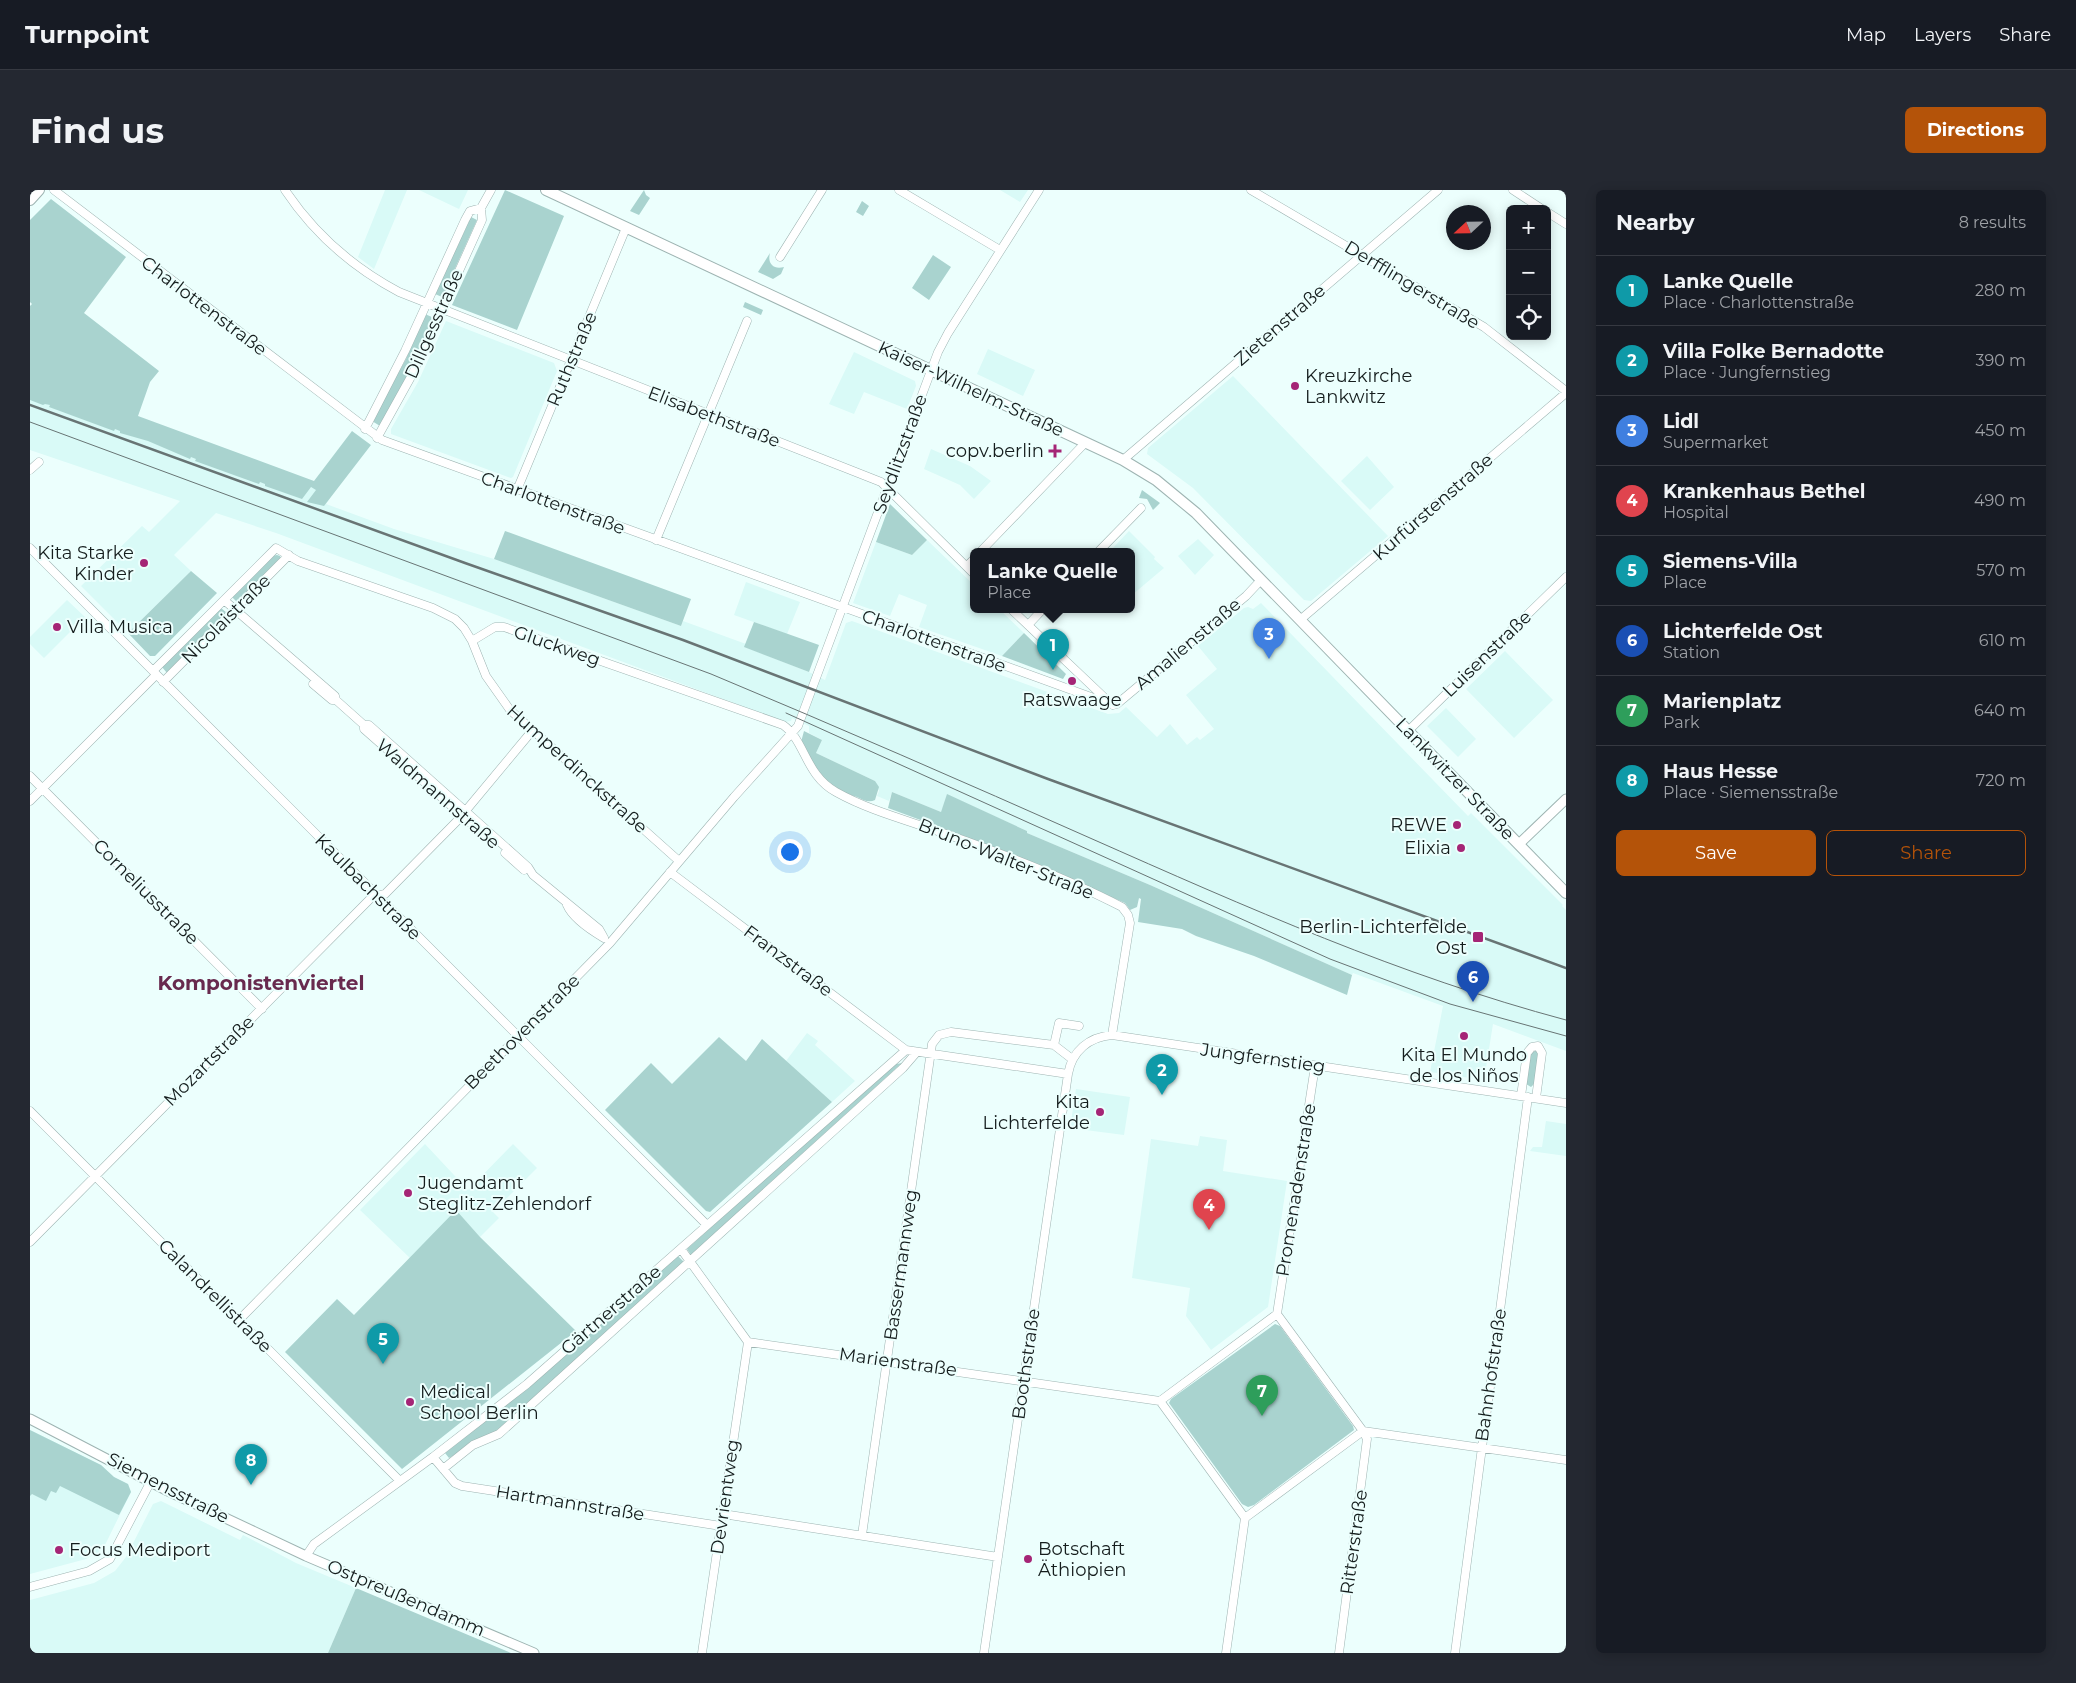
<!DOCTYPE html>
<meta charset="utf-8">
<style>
body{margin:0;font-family:Montserrat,sans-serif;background:#242831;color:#f1f3f6}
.controls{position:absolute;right:15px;top:15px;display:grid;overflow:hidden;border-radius:8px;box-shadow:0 2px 12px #0003}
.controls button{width:45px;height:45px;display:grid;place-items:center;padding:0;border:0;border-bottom:1px solid #363941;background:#171b24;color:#f1f3f6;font:25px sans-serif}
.compass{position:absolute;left:1416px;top:15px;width:45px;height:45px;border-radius:50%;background:#171b24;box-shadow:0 2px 12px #0003;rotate:248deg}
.you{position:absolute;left:759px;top:661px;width:18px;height:18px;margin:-12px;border:4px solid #fff;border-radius:50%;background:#1a73e8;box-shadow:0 0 0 8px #1a73e833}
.badge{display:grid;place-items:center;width:32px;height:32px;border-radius:50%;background:#b45309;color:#fff;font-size:16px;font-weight:700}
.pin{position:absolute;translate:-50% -41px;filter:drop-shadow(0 1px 2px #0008)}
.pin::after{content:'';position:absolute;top:26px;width:18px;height:15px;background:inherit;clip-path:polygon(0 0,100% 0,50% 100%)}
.popup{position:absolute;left:940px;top:358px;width:165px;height:65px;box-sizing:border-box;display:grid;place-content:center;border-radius:8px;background:#171b24;filter:drop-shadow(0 1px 4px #0005);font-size:16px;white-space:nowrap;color:#9ea1a6}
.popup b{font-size:19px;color:#f1f3f6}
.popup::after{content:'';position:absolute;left:50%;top:100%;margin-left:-10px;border:10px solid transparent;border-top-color:#171b24}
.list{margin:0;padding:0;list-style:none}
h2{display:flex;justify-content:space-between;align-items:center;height:65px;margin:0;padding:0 20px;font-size:21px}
h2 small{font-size:16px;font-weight:400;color:#9ea1a6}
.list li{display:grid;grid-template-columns:32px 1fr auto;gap:15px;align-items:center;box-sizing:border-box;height:70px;padding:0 20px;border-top:1px solid #363941}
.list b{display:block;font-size:19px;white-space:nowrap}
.list p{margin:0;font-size:16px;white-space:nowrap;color:#9ea1a6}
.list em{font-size:16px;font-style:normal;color:#9ea1a6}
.actions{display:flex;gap:10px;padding:15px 20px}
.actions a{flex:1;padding:11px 0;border:1px solid #b45309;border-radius:8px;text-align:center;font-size:18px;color:#b45309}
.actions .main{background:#b45309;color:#fff}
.icon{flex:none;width:28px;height:28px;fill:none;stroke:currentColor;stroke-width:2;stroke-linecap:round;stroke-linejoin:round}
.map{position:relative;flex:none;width:1536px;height:1463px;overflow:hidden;border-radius:8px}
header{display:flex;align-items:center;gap:30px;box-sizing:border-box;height:70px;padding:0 25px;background:#171b24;border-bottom:1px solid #363941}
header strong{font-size:24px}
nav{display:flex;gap:28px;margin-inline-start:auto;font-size:18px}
.intro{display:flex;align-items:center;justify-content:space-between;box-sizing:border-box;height:120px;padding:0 30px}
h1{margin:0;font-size:35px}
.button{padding:12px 22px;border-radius:8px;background:#b45309;color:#fff;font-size:18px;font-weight:700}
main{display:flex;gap:30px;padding:0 30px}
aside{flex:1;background:#171b24;border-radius:8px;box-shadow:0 2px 12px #0003}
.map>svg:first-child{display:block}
.built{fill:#d9faf7}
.green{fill:#a9d3cf}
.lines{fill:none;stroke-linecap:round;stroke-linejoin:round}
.minor-casing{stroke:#9eb4b2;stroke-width:9}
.tertiary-casing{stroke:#9eb4b2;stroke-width:11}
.secondary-casing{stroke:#9eb4b2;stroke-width:12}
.minor{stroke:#fff;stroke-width:8}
.tertiary{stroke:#fff;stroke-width:9}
.secondary{stroke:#fff;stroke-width:10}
.tram{stroke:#687474;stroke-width:1}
.rail{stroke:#687474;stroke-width:2.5}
.poi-dot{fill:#a52576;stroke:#ecfffd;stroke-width:2}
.labels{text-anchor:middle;stroke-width:4;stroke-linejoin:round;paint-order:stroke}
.street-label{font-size:18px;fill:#151d1d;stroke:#ecfffd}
.poi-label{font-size:18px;fill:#151d1d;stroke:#ecfffd;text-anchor:start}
.quarter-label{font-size:20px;font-weight:bold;fill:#682a4e;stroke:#ecfffd}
</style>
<header>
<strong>Turnpoint</strong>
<nav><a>Map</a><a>Layers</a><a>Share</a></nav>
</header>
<div class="intro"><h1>Find us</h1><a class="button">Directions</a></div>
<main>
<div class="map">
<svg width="1536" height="1463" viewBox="0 0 1536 1463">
<rect width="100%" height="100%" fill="#ecfffd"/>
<path class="built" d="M355 0H377L344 79 328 67Z
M389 0H438L429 19Z
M970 0H998L990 12Z
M416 131 524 173 527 181 483 287 481 288 361 244V239L388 192Z
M958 159 1005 180 993 206 947 184Z
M824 162 885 191 886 196 877 219 834 202 824 224 799 214Z
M1203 186 1358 346 1281 411 1274 410 1163 298 1117 264 1118 258Z
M0 203 89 226 302 305 296 314 364 339 464 369 651 436 653 431 716 454 715 457 779 482 795 490 816 433 822 431 1078 524 1089 523 1096 517 1127 547 1140 534 1157 555 1167 547 1170 550 1184 539 1156 505 1187 479 1168 456 1214 418 1218 417 1223 419 1231 413 1438 626 1441 623 1533 715 1532 716 1536 720V861L1463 834 1454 890 1400 882 1413 816 1323 783 1322 785 1120 695 997 643V641L918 605 911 622 862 602 859 611 847 606 849 601 845 591 786 563 792 550 779 543V536L762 528 761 531 755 532 246 343 186 323 144 365 161 381 98 443 51 396 112 336 119 342 150 311 0 260Z
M901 259 940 276 961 291 944 309 930 295 894 279Z
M1337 266 1364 297 1340 320 1311 291Z
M1099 341 1125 367 1124 369 1134 378 1102 405V361H1080Z
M1168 349 1184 365 1165 385 1148 366Z
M897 350 944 395V419H969L994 443 972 466 889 437 897 415 869 404 860 426 823 413 846 352 882 365Z
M716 392 770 412 757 444 704 425Z
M37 410 55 427 14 468 0 454V447Z
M1475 461 1523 510 1484 548 1436 499Z
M1416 518 1446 549 1428 567 1397 536Z
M777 843 788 851 785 855 825 891 802 912 756 871Z
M1046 899 1100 907 1094 945 1040 938Z
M1516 931 1536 934V966L1500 961 1503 957H1512Z
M1170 946 1197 950 1193 981 1257 991 1238 1117 1181 1160 1156 1126 1160 1098 1102 1088 1121 949 1168 956Z
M395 954 438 1000 483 954 507 978 463 1022 469 1028 450 1047 426 1021 380 1068 330 1020Z
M0 1240 71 1275 84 1287 98 1294 101 1302 75 1355 69 1362 56 1369 0 1384Z
M131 1311 210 1350 213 1345 266 1373 326 1398 298 1463H0V1410L64 1393 85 1381 96 1367 123 1314Z"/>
<path class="green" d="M475 0 534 26 487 140 422 115Z
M614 0 616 5 620 8 609 25 600 21Z
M21 9 96 67 54 123 129 181 120 192 108 226 284 291 322 241 341 255 294 316 277 312 286 300 281 297 272 309 235 296V294L230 292 229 294 165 271 166 269 161 267 160 269 118 251 90 243V241L85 239 84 241 19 217 20 215 15 214 13 215 0 210V116L2 114 0 112V30Z
M832 11 839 16 833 26 826 22Z
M441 27 447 30 412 107 405 104Z
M740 63C737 74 744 80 754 77L751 84 743 89 728 82Z
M903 65 921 77 899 110 882 98Z
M715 112 733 120 731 125 713 117Z
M395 124 404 128 377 187 350 236 342 231 376 169Z
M1112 300 1130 313 1123 320 1117 309 1109 308Z
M860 314 897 350 882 365 846 352Z
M475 341 661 409 651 436 464 369Z
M247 365 250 366 251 370 207 412 202 407 242 366Z
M161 381 187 403 125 466H120L98 443Z
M191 418 197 423 137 483 132 477Z
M724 432 789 455 779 482 714 457Z
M994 443 1036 484 1033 489 972 466Z
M774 541 792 550 786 563 845 591 849 597 845 610C839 613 833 610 827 607 793 596 787 582 771 552Z
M862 602 911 622 917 604 997 641V643L1120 695 1322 785 1317 805 1224 766 1166 746 1152 739 1108 732 1111 709 1109 708 1107 717 1100 720 1095 713 977 662 858 618Z
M689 847 716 871 732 849 802 912 680 1022 676 1021 575 920 621 873 642 894Z
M1506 861 1509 864 1504 894 1501 897 1496 894 1501 865 1502 862Z
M872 873 661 1065 657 1059 856 880 861 875Z
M426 1020 450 1047 546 1141 372 1279 255 1162 307 1109 324 1125Z
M648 1066 654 1072 464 1243 419 1268 415 1263 497 1198Z
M1245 1134 1250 1136 1323 1236 1324 1240 1224 1315 1218 1317 1212 1314 1139 1213 1141 1209Z
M0 1240 71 1275 84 1287 98 1294 101 1302 89 1325 30 1296 26 1303 21 1301 16 1311 2 1304 0 1306Z
M326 1398 481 1463H298Z"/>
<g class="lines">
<defs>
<path id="minor" d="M24 0 352 250 1083 515
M255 0C285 45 322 77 369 102L851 292 944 384
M869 0 970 60
M1221 0 1454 137 1536 201
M1483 0 1512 19
M1517 22 1536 34
M750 67 792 0
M335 239 375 161 435 30 440 21 451 18
M347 248 382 185 452 30 451 18 461 0
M1093 270 1408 0
M0 280 9 272
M487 300 596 38
M626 350 717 131
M0 358 677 1035
M951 361 1055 253
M1069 361 1111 318
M937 376 944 369
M194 410 305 506 306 510 334 535H339L498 677 503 685 569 739 573 746
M981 419 1079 512
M1270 430 1536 203
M998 435 1013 419
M442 451 465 437H474L753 535C775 550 775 585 806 602 840 621 880 631 916 644 976 665 1036 688 1092 717L1098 725 1100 733 1082 845
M123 481 246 358 268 371 403 418 425 429 434 438 442 451 456 486 480 520 649 671
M133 492 259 365
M283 494 302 510H306
M1083 515 1087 514 1216 406 1231 390
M334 535V539L460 650
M1378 541 1536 387
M0 586 232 819
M0 611 126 485
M475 663 494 680
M640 682 876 860 1038 884
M537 715C543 729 562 741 574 748
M1024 855 1042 869
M1491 906 1497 863 1502 857 1508 856 1512 863 1506 908
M0 921 370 1291
M0 1052 342 707 355 704 428 630 502 541
M651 1059 718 1152
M1247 1124 1285 876
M209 1130 580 753 704 607 768 536 908 162 918 143 1009 0
M718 1152 1130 1211
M1130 1211 1247 1124
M1130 1211 1215 1328
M403 1267 425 1293 432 1296 691 1336
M413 1279 443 1255 469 1244 873 878 886 863
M693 1324 968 1367
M1215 1328 1333 1241 1247 1124
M832 1345 902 854 909 845 921 842 1024 855 1029 833 1049 836
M276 1366 284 1354 403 1267 497 1194 876 860
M0 1397 59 1381 80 1369 121 1291
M672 1463 718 1152
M954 1463 1038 884C1042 861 1059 847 1082 845L1536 913
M1196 1463 1215 1328
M1309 1463 1337 1249 1333 1241 1536 1270
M1425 1463 1498 907"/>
<path id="tertiary" d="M1489 654 1536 609
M0 1229 138 1301 276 1366 504 1463"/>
<path id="secondary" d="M516 0 1093 270 1126 290 1166 323 1536 703
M0 10 9 0"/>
</defs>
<use href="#minor" class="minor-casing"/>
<use href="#tertiary" class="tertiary-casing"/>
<use href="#secondary" class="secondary-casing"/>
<use href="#minor" class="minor"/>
<use href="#tertiary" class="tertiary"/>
<use href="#secondary" class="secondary"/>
<path class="tram" d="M0 232 681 484C808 537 934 592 1060 648 1216 717 1371 786 1536 830
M756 523 1300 769 1420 814 1536 846"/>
<path class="rail" d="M0 215 435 373 653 450 1018 589 1536 778"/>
</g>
<g class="poi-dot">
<circle cx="1265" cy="196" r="5"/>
<path d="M1022.5 253.5h5v5h5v5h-5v5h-5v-5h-5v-5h5z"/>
<circle cx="114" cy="373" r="5"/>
<circle cx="27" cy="437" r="5"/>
<circle cx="1042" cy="491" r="5"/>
<circle cx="1427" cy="635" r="5"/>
<circle cx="1431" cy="658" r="5"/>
<rect x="1442" y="741" width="12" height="12" rx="2.5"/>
<circle cx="1434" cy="846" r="5"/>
<circle cx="1070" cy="922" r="5"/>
<circle cx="378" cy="1003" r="5"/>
<circle cx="380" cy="1212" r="5"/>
<circle cx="29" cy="1360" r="5"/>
<circle cx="998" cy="1369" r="5"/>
</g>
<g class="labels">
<g class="street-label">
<text transform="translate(1382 95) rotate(31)" y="6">Derfflingerstraße</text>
<text transform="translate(174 116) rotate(37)" y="6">Charlottenstraße</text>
<text transform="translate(404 134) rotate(-66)" y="6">Dillgesstraße</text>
<text transform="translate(1250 135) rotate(-41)" y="6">Zietenstraße</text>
<text transform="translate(542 169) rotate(-67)" y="6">Ruthstraße</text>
<text transform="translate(941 199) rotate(25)" y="6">Kaiser-Wilhelm-Straße</text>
<text transform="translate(684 227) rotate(21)" y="6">Elisabethstraße</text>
<text transform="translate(870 264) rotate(-70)" y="6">Seydlitzstraße</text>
<text transform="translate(523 313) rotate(20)" y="6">Charlottenstraße</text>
<text transform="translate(1403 317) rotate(-41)" y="6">Kurfürstenstraße</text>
<text transform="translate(196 429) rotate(-45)" y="6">Nicolaistraße</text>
<text transform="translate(904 451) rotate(20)" y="6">Charlottenstraße</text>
<text transform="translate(1158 454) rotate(-40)" y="6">Amalienstraße</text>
<text transform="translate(527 456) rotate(19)" y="6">Gluckweg</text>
<text transform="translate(1457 464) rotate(-44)" y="6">Luisenstraße</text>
<text transform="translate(547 579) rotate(42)" y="6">Humperdinckstraße</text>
<text transform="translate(1425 589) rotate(46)" y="6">Lankwitzer Straße</text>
<text transform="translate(408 604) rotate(41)" y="6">Waldmannstraße</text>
<text transform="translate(976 669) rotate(22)" y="6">Bruno-Walter-Straße</text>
<text transform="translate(338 697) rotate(45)" y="6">Kaulbachstraße</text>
<text transform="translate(116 702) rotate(45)" y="6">Corneliusstraße</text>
<text transform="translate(758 771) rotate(37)" y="6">Franzstraße</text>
<text transform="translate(492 842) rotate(-45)" y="6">Beethovenstraße</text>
<text transform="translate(1233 868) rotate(8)" y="6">Jungfernstieg</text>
<text transform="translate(179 871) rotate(-45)" y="6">Mozartstraße</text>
<text transform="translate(1266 1000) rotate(-81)" y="6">Promenadenstraße</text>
<text transform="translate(871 1075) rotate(-82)" y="6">Bassermannweg</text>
<text transform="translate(185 1106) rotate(45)" y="6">Calandrellistraße</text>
<text transform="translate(581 1120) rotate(-41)" y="6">Gärtnerstraße</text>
<text transform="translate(868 1172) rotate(8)" y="6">Marienstraße</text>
<text transform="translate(996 1174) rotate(-82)" y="6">Boothstraße</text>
<text transform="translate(1461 1185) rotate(-82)" y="6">Bahnhofstraße</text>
<text transform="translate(138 1298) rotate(27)" y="6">Siemensstraße</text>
<text transform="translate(695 1307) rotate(-82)" y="6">Devrientweg</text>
<text transform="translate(540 1313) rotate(9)" y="6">Hartmannstraße</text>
<text transform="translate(1324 1352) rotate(-82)" y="6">Ritterstraße</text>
<text transform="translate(376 1408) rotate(23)" y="6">Ostpreußendamm</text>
</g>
<g class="poi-label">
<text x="1275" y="192">Kreuzkirche<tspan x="1275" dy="21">Lankwitz</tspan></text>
<text x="1014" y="267" text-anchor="end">copv.berlin</text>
<text x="104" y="369" text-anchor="end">Kita Starke<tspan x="104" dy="21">Kinder</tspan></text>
<text x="37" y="443">Villa Musica</text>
<text x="1042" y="516" text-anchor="middle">Ratswaage</text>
<text x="1417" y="641" text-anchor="end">REWE</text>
<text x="1421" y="664" text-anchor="end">Elixia</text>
<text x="1437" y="743" text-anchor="end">Berlin-Lichterfelde<tspan x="1437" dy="21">Ost</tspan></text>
<text x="1434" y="871" text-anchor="middle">Kita El Mundo<tspan x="1434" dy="21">de los Niños</tspan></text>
<text x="1060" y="918" text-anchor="end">Kita<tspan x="1060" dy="21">Lichterfelde</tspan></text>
<text x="388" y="999">Jugendamt<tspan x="388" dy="21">Steglitz-Zehlendorf</tspan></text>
<text x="390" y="1208">Medical<tspan x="390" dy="21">School Berlin</tspan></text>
<text x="1008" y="1365">Botschaft<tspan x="1008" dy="21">Äthiopien</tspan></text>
<text x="39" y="1366">Focus Mediport</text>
</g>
<g class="quarter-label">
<text x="231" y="800">Komponistenviertel</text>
</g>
</g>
</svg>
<div class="controls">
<button>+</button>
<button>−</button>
<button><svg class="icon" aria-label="locate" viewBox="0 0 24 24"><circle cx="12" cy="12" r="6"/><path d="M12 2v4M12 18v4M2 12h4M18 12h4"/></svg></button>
</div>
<svg class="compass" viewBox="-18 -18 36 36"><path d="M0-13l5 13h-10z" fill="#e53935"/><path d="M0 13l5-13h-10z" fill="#9ea1a6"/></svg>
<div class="you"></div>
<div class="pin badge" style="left:1023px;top:480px;background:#0f9aa8">1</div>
<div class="popup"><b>Lanke Quelle</b>Place</div>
<div class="pin badge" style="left:1132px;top:905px;background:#0f9aa8">2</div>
<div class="pin badge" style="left:1239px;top:469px;background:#3f7fe0">3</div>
<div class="pin badge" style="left:1179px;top:1040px;background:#e0444e">4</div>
<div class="pin badge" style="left:353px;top:1174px;background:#0f9aa8">5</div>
<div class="pin badge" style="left:1443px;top:812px;background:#1a4fb4">6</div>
<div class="pin badge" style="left:1232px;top:1226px;background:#2e9e5b">7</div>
<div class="pin badge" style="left:221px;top:1295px;background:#0f9aa8">8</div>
</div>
<aside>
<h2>Nearby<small>8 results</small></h2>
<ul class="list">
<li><span class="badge" style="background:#0f9aa8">1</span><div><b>Lanke Quelle</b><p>Place · Charlottenstraße</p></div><em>280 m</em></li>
<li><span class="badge" style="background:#0f9aa8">2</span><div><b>Villa Folke Bernadotte</b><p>Place · Jungfernstieg</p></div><em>390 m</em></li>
<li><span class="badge" style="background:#3f7fe0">3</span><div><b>Lidl</b><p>Supermarket</p></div><em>450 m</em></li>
<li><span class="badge" style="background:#e0444e">4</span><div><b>Krankenhaus Bethel</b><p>Hospital</p></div><em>490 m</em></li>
<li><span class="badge" style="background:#0f9aa8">5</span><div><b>Siemens-Villa</b><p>Place</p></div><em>570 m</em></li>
<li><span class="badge" style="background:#1a4fb4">6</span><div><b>Lichterfelde Ost</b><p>Station</p></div><em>610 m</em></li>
<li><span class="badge" style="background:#2e9e5b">7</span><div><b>Marienplatz</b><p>Park</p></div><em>640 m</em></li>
<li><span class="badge" style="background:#0f9aa8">8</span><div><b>Haus Hesse</b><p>Place · Siemensstraße</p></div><em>720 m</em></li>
</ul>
<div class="actions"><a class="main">Save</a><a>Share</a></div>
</aside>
</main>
